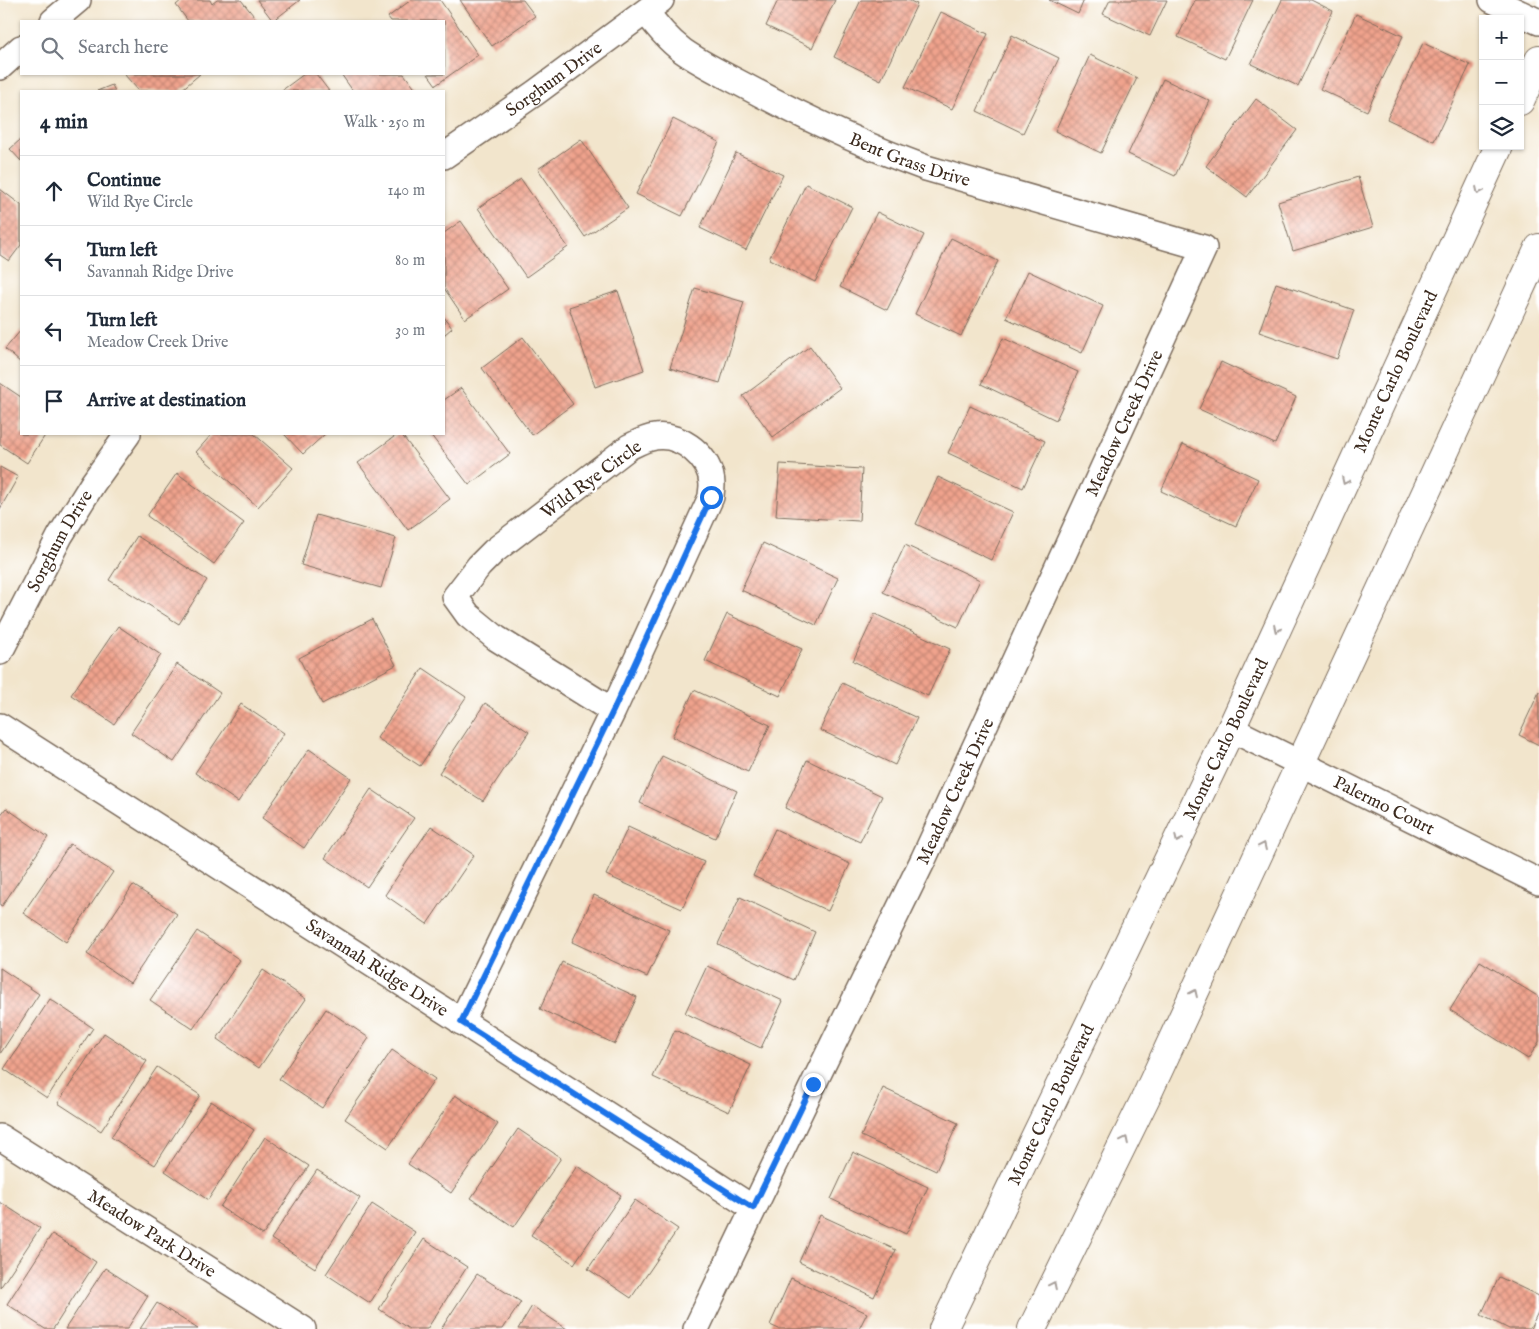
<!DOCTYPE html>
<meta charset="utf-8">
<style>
body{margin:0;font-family:"IM FELL English",serif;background:#f2f2f3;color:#1f2937}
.controls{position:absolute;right:15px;top:15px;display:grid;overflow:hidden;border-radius:0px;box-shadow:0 1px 4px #0004}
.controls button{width:45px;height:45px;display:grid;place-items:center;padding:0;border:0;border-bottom:1px solid #e0e1e3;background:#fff;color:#1f2937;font:25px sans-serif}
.stop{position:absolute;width:15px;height:15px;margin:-11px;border:4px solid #1a73e8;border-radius:50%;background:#fff}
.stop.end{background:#1a73e8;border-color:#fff;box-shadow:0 1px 5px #0008}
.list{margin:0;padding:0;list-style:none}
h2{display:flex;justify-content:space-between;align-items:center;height:65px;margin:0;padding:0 20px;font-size:21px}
h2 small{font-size:16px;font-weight:400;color:#747a83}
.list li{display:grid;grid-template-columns:32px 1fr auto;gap:15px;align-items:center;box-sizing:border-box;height:70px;padding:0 20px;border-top:1px solid #e0e1e3}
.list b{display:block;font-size:19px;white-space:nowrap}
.list p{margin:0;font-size:16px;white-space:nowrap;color:#747a83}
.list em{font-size:16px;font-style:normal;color:#747a83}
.icon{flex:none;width:28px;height:28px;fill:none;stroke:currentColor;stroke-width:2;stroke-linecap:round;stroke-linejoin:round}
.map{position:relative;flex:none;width:1539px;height:1329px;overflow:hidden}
.search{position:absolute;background:#fff;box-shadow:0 1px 4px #0004;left:20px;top:20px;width:425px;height:55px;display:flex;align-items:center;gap:12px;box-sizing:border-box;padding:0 18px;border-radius:0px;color:#747a83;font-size:19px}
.panel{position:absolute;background:#fff;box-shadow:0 1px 4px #0004;left:20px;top:90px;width:425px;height:345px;border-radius:0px}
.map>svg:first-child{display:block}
.building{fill:url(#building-cross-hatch)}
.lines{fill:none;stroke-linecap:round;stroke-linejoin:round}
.minor-casing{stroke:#7b6b5b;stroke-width:28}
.secondary-casing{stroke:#7b6b5b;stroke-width:30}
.minor{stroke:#fff;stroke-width:25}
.secondary{stroke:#fff;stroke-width:28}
.oneway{stroke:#a79f9a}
.route{stroke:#1a73e8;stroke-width:6}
.labels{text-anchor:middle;stroke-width:4.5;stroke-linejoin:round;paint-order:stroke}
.street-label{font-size:18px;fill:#3b2a1e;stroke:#fff}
</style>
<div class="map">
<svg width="1539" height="1329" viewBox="0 0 1539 1329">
<defs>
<pattern id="building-cross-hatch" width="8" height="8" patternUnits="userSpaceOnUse" patternTransform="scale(1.25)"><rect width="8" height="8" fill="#f0a38d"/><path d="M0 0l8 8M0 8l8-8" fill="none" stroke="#c48573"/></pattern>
</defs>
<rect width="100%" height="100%" fill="#fff"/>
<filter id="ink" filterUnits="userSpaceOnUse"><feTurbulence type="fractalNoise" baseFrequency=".02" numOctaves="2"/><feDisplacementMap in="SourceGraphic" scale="10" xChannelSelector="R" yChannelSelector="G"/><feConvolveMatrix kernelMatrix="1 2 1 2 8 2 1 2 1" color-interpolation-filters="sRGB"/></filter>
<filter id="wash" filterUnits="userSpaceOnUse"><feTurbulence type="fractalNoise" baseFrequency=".0096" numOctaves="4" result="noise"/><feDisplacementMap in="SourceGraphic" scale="20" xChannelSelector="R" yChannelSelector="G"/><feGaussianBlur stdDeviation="1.12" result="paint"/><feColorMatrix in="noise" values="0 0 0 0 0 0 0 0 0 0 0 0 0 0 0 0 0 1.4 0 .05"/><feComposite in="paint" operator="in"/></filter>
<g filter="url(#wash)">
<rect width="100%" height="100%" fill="#f2e5cc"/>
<g id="blocks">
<path class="building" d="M182 0H210L212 4 217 0H241L258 21H188L176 5Z
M257 0H300L273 21Z
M411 0H440L478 55 436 85 428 74H444V21H391L388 17Z
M460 0H523L535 16 492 46Z
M778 0H835L812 48 766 26Z
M861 0H908L917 4 881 80 834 57Z
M1049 0H1084L1078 14Z
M1110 0H1167L1150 36 1103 14Z
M1195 0H1253L1225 59 1178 37Z
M1282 0H1311L1333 11 1298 86 1251 64Z
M941 12 988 34 952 109 905 87Z
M1356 14 1403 36 1367 111 1320 89Z
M1012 35 1059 58 1023 133 977 111Z
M1423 43 1470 65 1434 141 1387 119Z
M1090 55 1137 78 1101 153 1055 131Z
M124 74H200L180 91H139Z
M304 74H316L329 91H281Z
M341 74H404L417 91H353Z
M1163 79 1210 101 1175 176 1128 154Z
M112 85 115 91H97Z
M1256 99 1297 130 1247 197 1206 166Z
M673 119 719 142 682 216 636 194Z
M21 139V161L10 149Z
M581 139 628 208 585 237 538 169Z
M736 153 783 175 746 250 700 228Z
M1358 177 1373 227 1293 251 1278 202Z
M521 179 568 247 526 277 478 208Z
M806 184 852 207 815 282 769 259Z
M0 189 21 205V245L9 261 0 255Z
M877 212 924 235 887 310 840 287Z
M461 221 508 289 465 319 444 288V233Z
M951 238 998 261 961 336 915 314Z
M1028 271 1103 306 1082 353 1006 318Z
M1276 283 1354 310 1337 359 1259 332Z
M695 288 744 302 720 383 670 368Z
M618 291 644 370 595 387 569 307Z
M444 317 452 328 444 335Z
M21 330V363L5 349Z
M523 337 573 404 532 435 482 368Z
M1003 338 1078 372 1056 420 981 384Z
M810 346 840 388 773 437 743 396Z
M1221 362 1296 397 1275 444 1199 409Z
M0 383 21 397V434H46L27 463 0 445Z
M461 388 510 454 469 485 430 434H444V400Z
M970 406 1045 441 1023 488 948 453Z
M212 434H254L293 468 258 507 196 452Z
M284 434H325L303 454Z
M398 434H401L450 499 408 530 358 463Z
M1183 444 1258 479 1236 526 1161 491Z
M780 464 862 469 859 521 776 516Z
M0 467 18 477 0 509Z
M177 473 244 523 214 564 147 516Z
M938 477 1013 512 991 560 916 524Z
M316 515 396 538 381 588 301 565Z
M137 536 207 580 179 624 109 580Z
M763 543 838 578 816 625 741 590Z
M905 545 980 580 958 627 883 592Z
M727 614 802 649 780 696 705 661Z
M875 614 950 649 928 696 853 661Z
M372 619 396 665 322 704 299 658Z
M118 626 161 655 114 724 71 695Z
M177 664 220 693 174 762 131 733Z
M423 668 466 697 420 766 377 738Z
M842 683 917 718 895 765 820 730Z
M694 690 770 725 748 772 672 737Z
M1539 692V745L1519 735Z
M485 703 529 732 483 801 439 773Z
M241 704 284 733 238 802 195 773Z
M309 749 351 778 304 848 262 818Z
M662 756 737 791 715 838 640 803Z
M807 760 882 796 860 842 785 808Z
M371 789 414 818 367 887 325 858Z
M6 808 48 837 2 906 0 905V816Z
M431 826 474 855 427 924 385 895Z
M628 827 704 862 682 909 606 875Z
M775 829 850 864 828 911 753 876Z
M70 844 113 872 66 942 23 913Z
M133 885 177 914 130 983 87 954Z
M594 895 669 930 647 977 572 942Z
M740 897 815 932 794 980 718 944Z
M197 931 240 960 193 1029 150 1000Z
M1480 961 1539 997V1042L1528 1059 1450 1010Z
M562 962 637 997 615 1044 540 1009Z
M707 966 783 1001 761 1048 685 1013Z
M0 968 39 994 0 1054Z
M263 970 306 999 259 1068 217 1039Z
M50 999 93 1028 47 1098 4 1069Z
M326 1009 369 1038 322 1108 279 1079Z
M675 1030 751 1065 729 1112 653 1077Z
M104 1033 147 1061 101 1131 58 1103Z
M392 1050 435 1079 388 1148 345 1119Z
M157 1067 200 1095 155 1165 111 1137Z
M883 1088 958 1123 936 1171 861 1136Z
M455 1095 498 1124 451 1193 408 1164Z
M211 1101 254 1130 208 1200 165 1171Z
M518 1129 561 1158 514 1227 471 1198Z
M265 1137 309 1166 263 1235 220 1207Z
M853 1152 928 1187 906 1234 831 1199Z
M577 1166 621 1195 574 1264 531 1235Z
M317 1170 360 1198 315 1268 271 1239Z
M635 1200 678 1229 631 1298 588 1269Z
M0 1202 40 1228 0 1288Z
M372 1204 415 1232 370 1303 326 1274Z
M820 1215 896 1250 874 1297 799 1262Z
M52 1234 96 1262 53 1329H45L7 1304Z
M424 1239 467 1267 427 1329H409L379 1309Z
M105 1268 148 1296 127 1329H65Z
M477 1274 521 1302 503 1329H441Z
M1499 1277 1539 1296V1310L1530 1329H1509L1481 1315Z
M791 1278 867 1313 859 1329H779L770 1325Z
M157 1303 198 1329H140Z
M532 1306 567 1329H518Z"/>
</g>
</g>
<g filter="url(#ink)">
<use href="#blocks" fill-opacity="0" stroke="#7b6b5b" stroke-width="1"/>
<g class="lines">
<defs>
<g id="minor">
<path d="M1492 0 1539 22"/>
<path id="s1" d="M646 12C657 26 668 40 683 51 703 65 727 76 749 88 807 119 865 146 926 168L1204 248 923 860 813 1085 696 1329"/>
<path d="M53 21 78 0"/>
<path d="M0 67 21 48"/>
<path id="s2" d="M444 156 535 93 661 0"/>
<path id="s3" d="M0 652 60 536 93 483 128 434"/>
<path id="s4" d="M0 726 753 1208"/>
<path id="s5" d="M1231 729 1539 882"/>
<path d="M461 1022 613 711 711 497C711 493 712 489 712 485 712 458 681 433 655 437 646 438 637 443 629 447L494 551 479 566 455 597 468 615 496 638 613 711"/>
<path id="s6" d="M0 1137 303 1329"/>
</g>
<g id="secondary">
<path d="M1520 101 1539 60"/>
<path id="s7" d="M943 1329 1231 729 1499 146"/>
<path d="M1032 1329 1146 1097 1539 248"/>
</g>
</defs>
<use href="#minor" class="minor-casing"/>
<use href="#secondary" class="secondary-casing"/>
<use href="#minor" class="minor"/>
<use href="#secondary" class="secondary"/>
</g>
<defs><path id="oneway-chevron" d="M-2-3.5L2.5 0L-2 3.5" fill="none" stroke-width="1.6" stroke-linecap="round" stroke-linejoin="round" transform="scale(1.25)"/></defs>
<g class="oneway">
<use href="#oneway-chevron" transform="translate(1479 191) rotate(115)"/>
<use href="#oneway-chevron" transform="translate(1345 481) rotate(115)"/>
<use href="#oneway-chevron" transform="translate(1277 629) rotate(115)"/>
<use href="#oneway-chevron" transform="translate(1178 839) rotate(115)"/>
<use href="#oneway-chevron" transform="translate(1263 846) rotate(-65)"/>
<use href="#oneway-chevron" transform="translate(1194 993) rotate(-65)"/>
<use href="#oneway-chevron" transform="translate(1125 1140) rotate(-64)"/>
<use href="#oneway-chevron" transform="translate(1053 1285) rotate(-64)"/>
</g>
</g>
<g class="lines" filter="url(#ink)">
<path class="route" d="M711 497 613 711 461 1022 753 1208 813 1084"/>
</g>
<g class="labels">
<g class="street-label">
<text dy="6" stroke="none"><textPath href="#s2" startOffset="134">Sorghum Drive</textPath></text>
<text dy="6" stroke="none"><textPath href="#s1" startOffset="306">Bent Grass Drive</textPath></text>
<text dy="6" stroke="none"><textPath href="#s7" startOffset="1059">Monte Carlo Boulevard</textPath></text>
<text transform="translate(1124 423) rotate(-65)" y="6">Meadow Creek Drive</text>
<text transform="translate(591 479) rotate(-36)" y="6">Wild Rye Circle</text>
<text dy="6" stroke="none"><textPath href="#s3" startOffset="126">Sorghum Drive</textPath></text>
<text dy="6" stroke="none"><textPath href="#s7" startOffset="654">Monte Carlo Boulevard</textPath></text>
<text transform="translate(955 791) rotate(-65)" y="6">Meadow Creek Drive</text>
<text dy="6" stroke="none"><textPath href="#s5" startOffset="171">Palermo Court</textPath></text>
<text dy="6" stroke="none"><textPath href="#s4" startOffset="448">Savannah Ridge Drive</textPath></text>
<text dy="6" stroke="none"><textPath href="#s7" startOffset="249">Monte Carlo Boulevard</textPath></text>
<text dy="6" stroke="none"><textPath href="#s6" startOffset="180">Meadow Park Drive</textPath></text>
</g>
</g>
</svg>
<div class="controls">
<button>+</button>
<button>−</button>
<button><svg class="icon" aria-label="layers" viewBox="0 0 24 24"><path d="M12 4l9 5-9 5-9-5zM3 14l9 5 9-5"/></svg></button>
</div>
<div class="stop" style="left:711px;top:497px"></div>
<div class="stop end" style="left:813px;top:1084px"></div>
<div class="search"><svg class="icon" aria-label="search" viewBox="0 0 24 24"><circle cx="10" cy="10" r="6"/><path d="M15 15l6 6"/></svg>Search here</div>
<section class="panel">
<h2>4 min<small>Walk · 250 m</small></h2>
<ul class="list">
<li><svg class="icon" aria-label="ahead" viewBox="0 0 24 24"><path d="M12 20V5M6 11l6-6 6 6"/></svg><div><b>Continue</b><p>Wild Rye Circle</p></div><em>140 m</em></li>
<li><svg class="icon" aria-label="left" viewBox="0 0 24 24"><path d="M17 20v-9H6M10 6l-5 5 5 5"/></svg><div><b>Turn left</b><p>Savannah Ridge Drive</p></div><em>80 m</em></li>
<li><svg class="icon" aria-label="left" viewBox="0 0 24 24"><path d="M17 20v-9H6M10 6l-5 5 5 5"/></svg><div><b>Turn left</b><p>Meadow Creek Drive</p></div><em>30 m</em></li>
<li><svg class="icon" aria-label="arrive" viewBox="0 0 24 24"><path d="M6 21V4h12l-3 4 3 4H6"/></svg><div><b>Arrive at destination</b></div></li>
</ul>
</section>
</div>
